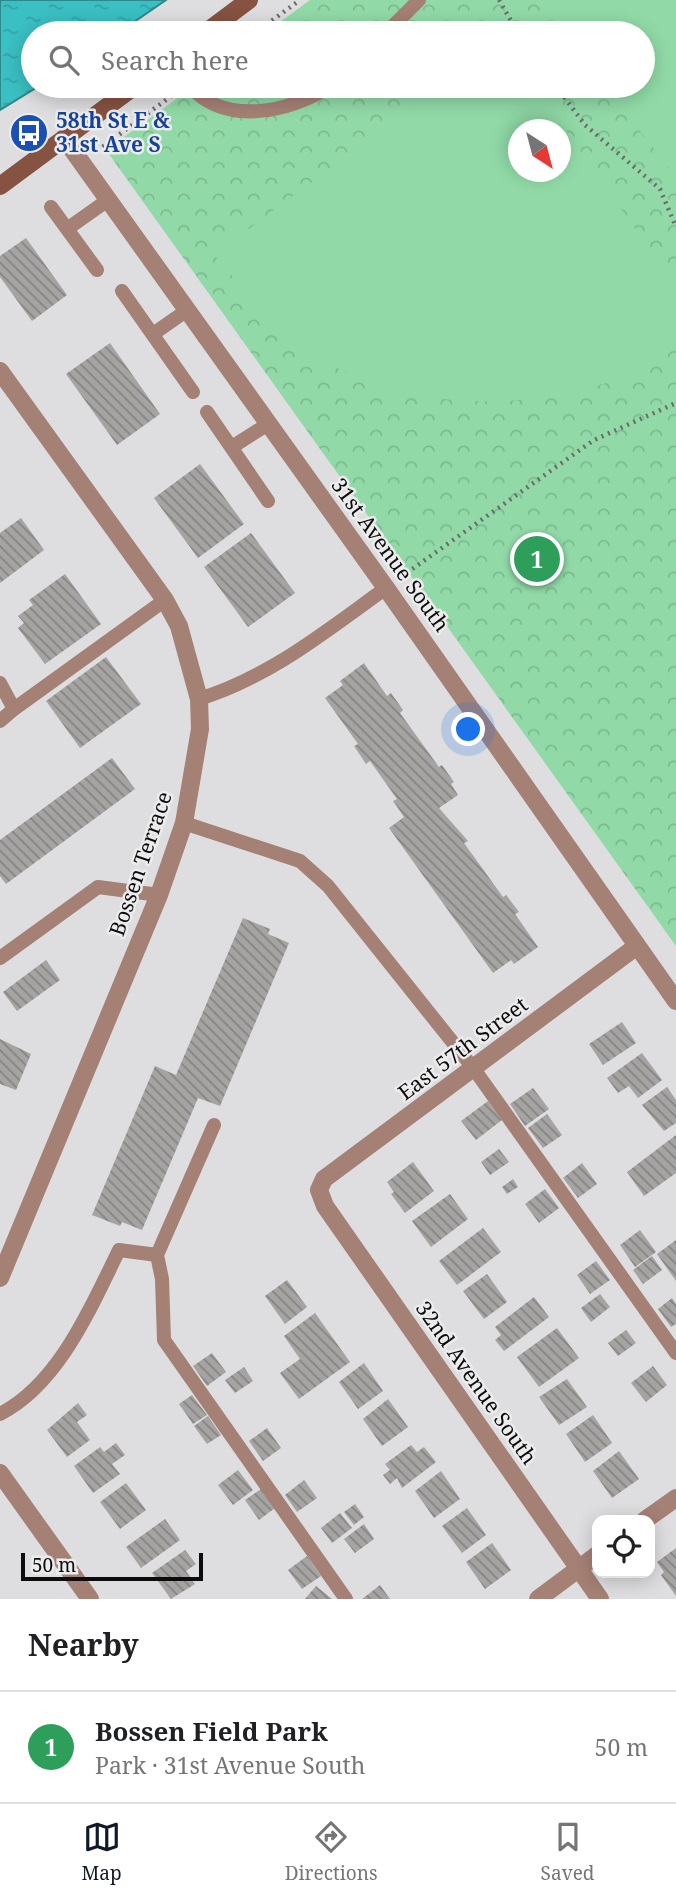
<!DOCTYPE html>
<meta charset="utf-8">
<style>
body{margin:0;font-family:"Noto Serif",serif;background:#f2f2f2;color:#202124}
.controls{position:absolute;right:21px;bottom:21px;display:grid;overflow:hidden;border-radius:14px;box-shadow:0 4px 18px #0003}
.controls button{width:63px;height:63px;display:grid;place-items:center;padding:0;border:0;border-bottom:2px solid #e0e0e0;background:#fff;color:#202124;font:35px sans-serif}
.compass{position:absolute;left:508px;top:119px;width:63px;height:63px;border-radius:50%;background:#fff;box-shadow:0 4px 18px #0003;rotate:144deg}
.scale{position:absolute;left:21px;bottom:18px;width:182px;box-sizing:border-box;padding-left:7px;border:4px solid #0c0c0d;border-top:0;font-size:19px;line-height:24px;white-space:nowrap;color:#0c0c0d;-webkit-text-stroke:5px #ececed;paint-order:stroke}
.you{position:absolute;left:469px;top:730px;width:24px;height:24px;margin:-18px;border:5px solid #fff;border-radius:50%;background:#1a73e8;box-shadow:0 0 0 10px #1a73e833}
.badge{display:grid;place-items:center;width:46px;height:46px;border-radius:50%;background:#111827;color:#fff;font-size:23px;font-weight:700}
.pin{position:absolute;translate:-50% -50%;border:4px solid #fff;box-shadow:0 2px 7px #0006}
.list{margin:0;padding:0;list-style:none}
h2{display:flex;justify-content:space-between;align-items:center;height:91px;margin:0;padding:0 28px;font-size:30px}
h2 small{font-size:23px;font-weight:400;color:#757577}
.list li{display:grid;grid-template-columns:46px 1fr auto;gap:21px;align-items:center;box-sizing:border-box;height:112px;padding:0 28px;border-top:2px solid #e0e0e0}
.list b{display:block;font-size:26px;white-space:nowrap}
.list p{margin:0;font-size:23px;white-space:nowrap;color:#757577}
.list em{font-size:23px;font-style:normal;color:#757577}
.icon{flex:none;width:38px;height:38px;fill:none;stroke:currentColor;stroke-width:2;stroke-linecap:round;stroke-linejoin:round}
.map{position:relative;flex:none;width:676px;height:1599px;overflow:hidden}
.search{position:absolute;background:#fff;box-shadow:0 4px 18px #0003;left:21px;right:21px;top:21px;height:77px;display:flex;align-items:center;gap:18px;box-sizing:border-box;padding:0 24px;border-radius:38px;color:#757577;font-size:26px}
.sheet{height:203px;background:#fff}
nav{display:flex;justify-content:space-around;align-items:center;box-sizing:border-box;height:98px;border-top:2px solid #e0e0e0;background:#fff;font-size:19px;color:#757577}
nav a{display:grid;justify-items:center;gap:4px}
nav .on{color:#111827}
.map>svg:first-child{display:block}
.park{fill:url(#park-crowns);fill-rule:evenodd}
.pitch{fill:#91daa7;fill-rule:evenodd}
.water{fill:url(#water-ripples);stroke:#2c898c;stroke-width:2}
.building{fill:url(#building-back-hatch)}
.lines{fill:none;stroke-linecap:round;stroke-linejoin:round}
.path{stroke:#6b6b6c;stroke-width:4.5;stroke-dasharray:2 5;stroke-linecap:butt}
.lane{stroke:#a58074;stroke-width:14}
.street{stroke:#a58074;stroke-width:18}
.secondary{stroke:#865241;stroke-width:18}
.labels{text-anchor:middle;stroke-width:5;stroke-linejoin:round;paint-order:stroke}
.transit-label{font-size:21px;font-weight:bold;fill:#164399;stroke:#ececed;text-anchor:start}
.street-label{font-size:21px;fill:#0c0c0d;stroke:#ececed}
</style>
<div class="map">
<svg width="676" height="1599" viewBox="0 0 676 1599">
<defs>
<pattern id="park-crowns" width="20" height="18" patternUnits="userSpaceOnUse" patternTransform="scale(1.75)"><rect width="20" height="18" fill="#91daa7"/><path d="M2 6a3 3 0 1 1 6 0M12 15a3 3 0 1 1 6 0" fill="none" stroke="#7cba8f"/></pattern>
<pattern id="water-ripples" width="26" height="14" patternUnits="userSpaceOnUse" patternTransform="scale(1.75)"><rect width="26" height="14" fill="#3abfc2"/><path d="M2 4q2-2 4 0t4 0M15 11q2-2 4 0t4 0" fill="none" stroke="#32a3a6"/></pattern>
<pattern id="building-back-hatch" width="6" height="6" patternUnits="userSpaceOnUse" patternTransform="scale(1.75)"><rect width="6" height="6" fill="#a6a4a3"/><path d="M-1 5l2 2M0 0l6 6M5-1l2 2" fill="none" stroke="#868483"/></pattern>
</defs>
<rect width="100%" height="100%" fill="#dedee0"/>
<path class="park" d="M310 0H676V946L106 150 194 86H643V33H265ZM518 130H560V172H518Z"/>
<path class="pitch" d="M557 0H676V177L605 86H643V33H565L553 18Z
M440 86H535L676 287V348C609 396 516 408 436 398 424 397 410 397 399 393 375 385 347 374 325 362 281 337 247 292 214 255ZM518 130H560V172H518Z"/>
<path class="water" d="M0 0H166L118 33H33V86H39L0 110Z"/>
<path class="building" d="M533 86H547L550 90 541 96Z
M26 238 67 295 32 321 0 277V256Z
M110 343 160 414 117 445 66 374Z
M200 464 244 524 198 558 154 498Z
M21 518 44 550 0 583V533Z
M251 533 295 593 248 627 204 567Z
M65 574 101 624 45 664 18 628 24 623 18 616 33 605 29 600Z
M106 657 141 704 80 748 46 701Z
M364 663 387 696 391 693 403 710 400 713 439 767 442 765 454 782 451 784 458 795 439 808 468 841 464 843 503 897 506 895 519 912 515 914 538 947 514 964 511 960 493 973 389 828 404 817 393 801 397 799 370 761 366 764 354 746 358 744 325 698 343 685 340 681Z
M112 758 135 789 6 884 0 876V840Z
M243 918 270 929 268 934 289 943 220 1106 198 1098 142 1230 122 1222 120 1226 92 1215 155 1066 176 1075Z
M46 960 60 980 17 1011 3 992Z
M622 1022 636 1043 603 1065 589 1044Z
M0 1039 31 1054 16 1090 0 1084Z
M642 1053 662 1080 638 1098 629 1086 618 1093 607 1078Z
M667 1087 676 1100V1123L664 1131 642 1105Z
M533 1088 549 1109 525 1126 510 1104Z
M488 1101 502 1120 476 1140 461 1121Z
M547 1114 562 1135 543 1148 528 1128Z
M676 1135V1173L644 1196 627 1172Z
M499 1149 509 1162 490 1175 481 1162Z
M413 1162 434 1191 405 1213 391 1194 394 1192 387 1182Z
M582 1163 597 1184 578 1198 563 1178Z
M513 1179 518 1187 507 1194 502 1187Z
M545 1189 559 1208 539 1223 525 1204Z
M450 1194 468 1219 431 1247 412 1221Z
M483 1228 501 1252 457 1285 439 1261Z
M640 1230 656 1252 635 1267 620 1245Z
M676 1240V1281L657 1254Z
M652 1256 662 1270 643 1284 633 1270Z
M596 1261 610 1280 590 1294 577 1275Z
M487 1274 507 1302 484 1319 463 1291Z
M287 1280 307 1307 285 1324 265 1296Z
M600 1294 610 1307 591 1322 581 1308Z
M534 1297 549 1317 504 1351 495 1340 501 1335 495 1327Z
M672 1298 676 1304V1324L671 1327 658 1309Z
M315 1313 350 1362 299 1399 280 1373 300 1359 284 1336Z
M557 1328 579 1358 539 1387 517 1357Z
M626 1330 636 1343 618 1356 608 1343Z
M212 1353 226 1372 207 1386 193 1366Z
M364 1363 383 1391 358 1409 339 1382Z
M653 1366 667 1385 646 1402 631 1383Z
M244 1367 253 1381 235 1393 225 1380Z
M567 1379 587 1407 559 1425 539 1397Z
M192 1395 207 1415 193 1424 179 1404Z
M388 1399 408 1427 382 1446 363 1419Z
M78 1403 87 1415 77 1422 90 1440 67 1457 47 1430Z
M593 1415 612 1443 585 1462 566 1434Z
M208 1416 221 1435 207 1444 194 1426Z
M267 1428 281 1448 263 1461 249 1441Z
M116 1443 125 1455 112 1464 120 1474 93 1493 74 1466 100 1447 104 1452Z
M411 1445 417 1452 424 1447 436 1462 402 1488 397 1478 390 1484 383 1475 390 1470 385 1464Z
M619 1451 639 1479 612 1498 593 1471Z
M238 1470 253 1490 233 1505 218 1485Z
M441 1471 460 1499 434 1518 415 1491Z
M304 1480 317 1498 297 1512 285 1495Z
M126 1483 146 1510 120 1529 100 1502Z
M261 1489 275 1508 259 1520 245 1500Z
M355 1504 364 1517 354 1525 344 1512Z
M467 1508 486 1535 462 1553 442 1526Z
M340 1513 352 1528 332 1543 321 1528Z
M165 1519 180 1540 141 1568 126 1547Z
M364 1524 374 1539 355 1553 344 1539Z
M492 1543 511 1570 485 1589 466 1562Z
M676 1548V1596L661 1575 664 1572 657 1562Z
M185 1550 196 1564 186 1571 195 1584 171 1599 152 1573Z
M307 1556 321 1576 302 1589 288 1570Z
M380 1585 390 1599H362Z
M316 1586 332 1599H305Z"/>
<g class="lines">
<path class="path" d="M499 0 518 33
M255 33 300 0
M556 86 585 125 660 189 676 227
M97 151 174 94
M401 577 594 440 676 403"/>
<path class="lane" d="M386 33 419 0
M190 86C224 126 290 113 330 86
M51 207 97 270
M67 229 108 200
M122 291 193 392
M153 334 186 311
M207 412 268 501
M232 447 268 424
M0 683 14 709 165 600
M199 699C270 677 326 631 386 588
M0 721 14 709
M184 823 300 861 328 886 474 1069 676 1353
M0 958 98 887 159 895
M157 1255 162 1279 164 1340 346 1599
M0 1414C59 1384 91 1307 119 1250L157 1255 214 1125"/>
<path class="street" d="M64 138 386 588 676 1001
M0 371 165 600 179 626 199 699 200 729 184 823 159 895 0 1278
M0 1473 90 1599
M645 1520 676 1498
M538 1599 597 1555
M600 1599 325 1206 319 1190 324 1179 637 946"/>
<path class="secondary" d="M205 33 249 0
M0 186 135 86"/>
</g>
<defs>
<symbol id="bus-disc" viewBox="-11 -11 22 22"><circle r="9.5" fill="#1a4fb4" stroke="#ececed"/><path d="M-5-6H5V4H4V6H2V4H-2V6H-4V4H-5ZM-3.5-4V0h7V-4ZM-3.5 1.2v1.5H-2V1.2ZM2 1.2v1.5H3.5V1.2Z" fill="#fff"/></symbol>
</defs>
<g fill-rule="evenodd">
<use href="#bus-disc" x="7" y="111" width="44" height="44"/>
</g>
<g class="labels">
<g class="transit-label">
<text x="56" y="128">58th St E &amp;<tspan x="56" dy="24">31st Ave S</tspan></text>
</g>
<g class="street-label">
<text transform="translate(390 555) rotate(54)" y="7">31st Avenue South</text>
<text transform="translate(141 864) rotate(-71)" y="7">Bossen Terrace</text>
<text transform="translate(463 1049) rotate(-37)" y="7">East 57th Street</text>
<text transform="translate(476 1383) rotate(55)" y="7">32nd Avenue South</text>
</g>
</g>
</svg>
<div class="controls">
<button><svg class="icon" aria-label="locate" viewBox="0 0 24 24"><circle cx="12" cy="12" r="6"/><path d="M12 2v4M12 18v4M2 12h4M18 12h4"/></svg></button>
</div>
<svg class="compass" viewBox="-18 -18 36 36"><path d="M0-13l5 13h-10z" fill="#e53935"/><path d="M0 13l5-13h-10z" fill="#757577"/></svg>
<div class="scale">50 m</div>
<div class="you"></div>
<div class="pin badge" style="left:537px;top:559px;background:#2e9e5b">1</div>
<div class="search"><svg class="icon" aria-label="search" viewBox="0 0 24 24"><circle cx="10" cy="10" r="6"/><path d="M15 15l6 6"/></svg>Search here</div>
</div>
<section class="sheet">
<h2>Nearby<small></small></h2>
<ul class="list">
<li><span class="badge" style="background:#2e9e5b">1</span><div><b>Bossen Field Park</b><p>Park · 31st Avenue South</p></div><em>50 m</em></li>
</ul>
</section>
<nav>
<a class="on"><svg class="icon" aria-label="map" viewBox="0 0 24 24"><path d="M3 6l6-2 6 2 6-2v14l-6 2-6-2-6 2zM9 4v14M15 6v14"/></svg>Map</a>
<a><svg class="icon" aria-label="directions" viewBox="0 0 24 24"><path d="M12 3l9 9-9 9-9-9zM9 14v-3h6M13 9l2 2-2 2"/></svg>Directions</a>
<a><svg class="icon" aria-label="saved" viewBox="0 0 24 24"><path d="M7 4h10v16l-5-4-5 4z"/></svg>Saved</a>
</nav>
